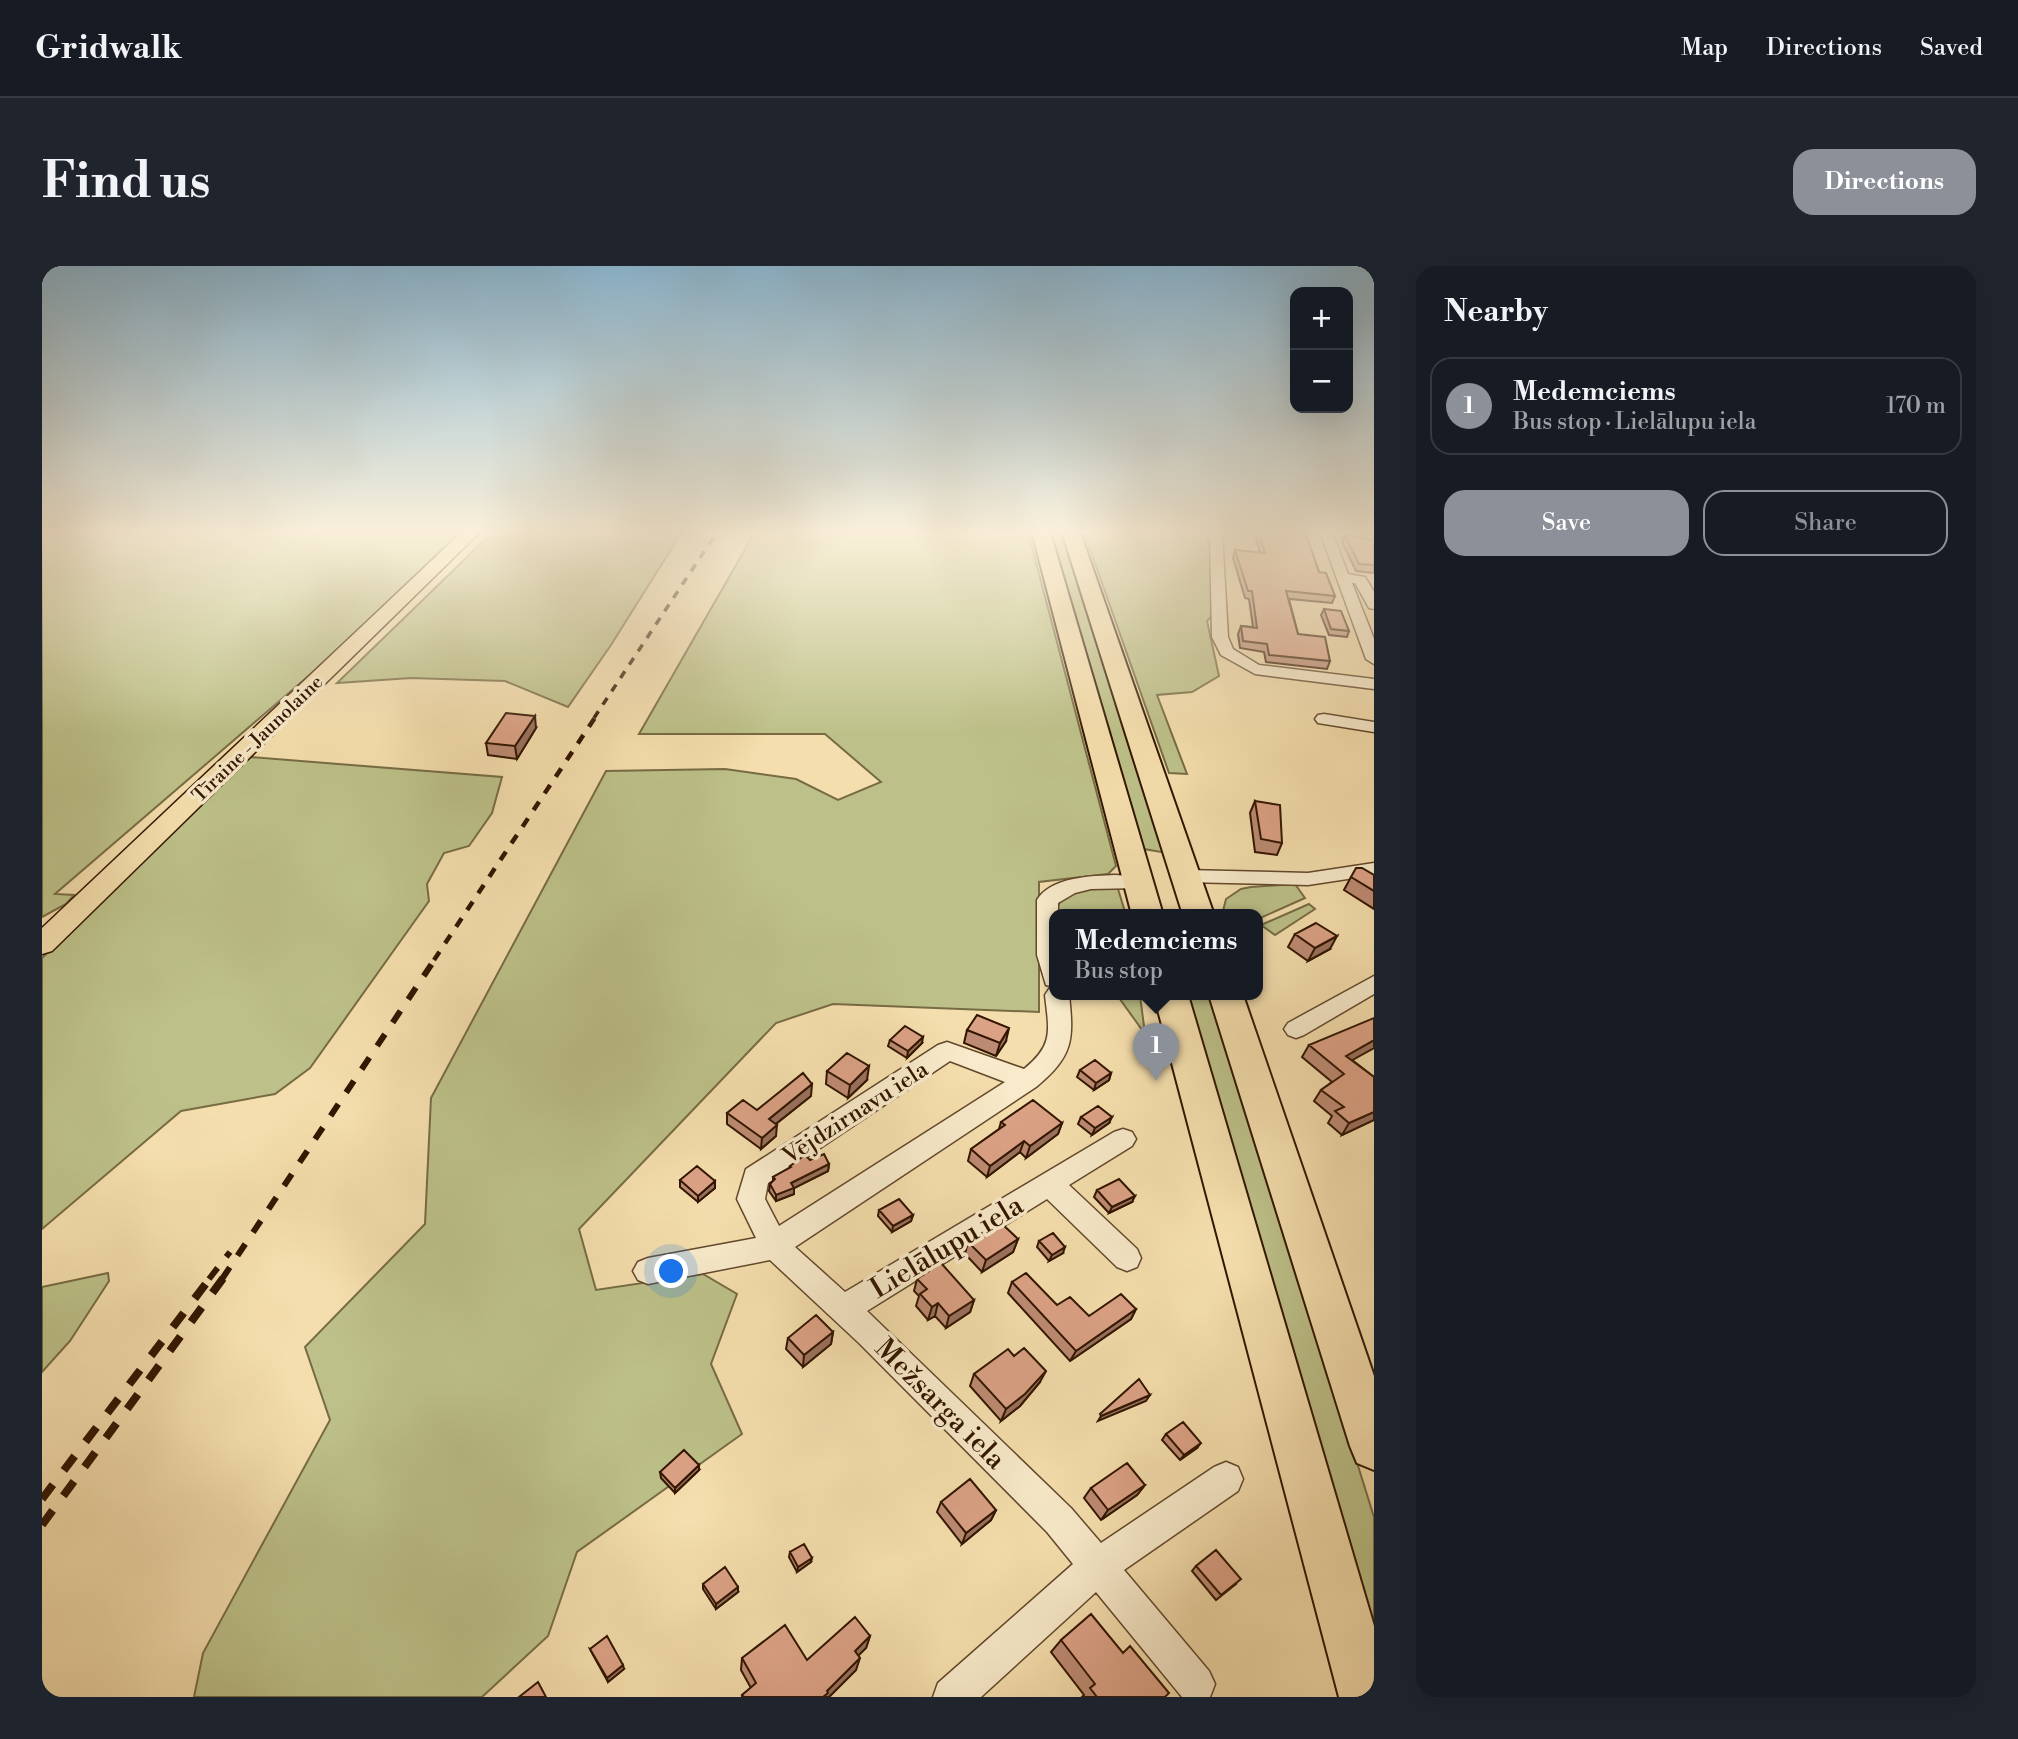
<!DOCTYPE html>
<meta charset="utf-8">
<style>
body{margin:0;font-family:"Libre Bodoni",serif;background:#20242c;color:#f1f3f6}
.controls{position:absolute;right:21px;top:21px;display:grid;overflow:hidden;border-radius:14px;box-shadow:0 7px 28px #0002}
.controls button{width:63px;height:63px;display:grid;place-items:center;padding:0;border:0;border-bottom:2px solid #363941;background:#171b24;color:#f1f3f6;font:35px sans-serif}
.you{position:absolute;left:630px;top:1006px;width:24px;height:24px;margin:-18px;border:5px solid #fff;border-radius:50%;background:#1a73e8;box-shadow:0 0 0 10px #1a73e833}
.badge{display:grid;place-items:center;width:46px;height:46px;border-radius:50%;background:#8c9099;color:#fff;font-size:23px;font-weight:700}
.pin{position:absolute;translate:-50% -58px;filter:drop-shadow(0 2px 4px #0008)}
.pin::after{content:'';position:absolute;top:37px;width:24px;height:21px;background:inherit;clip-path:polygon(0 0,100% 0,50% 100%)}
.popup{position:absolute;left:1007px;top:643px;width:214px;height:91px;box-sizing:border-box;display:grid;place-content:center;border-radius:14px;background:#171b24;filter:drop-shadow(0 2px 5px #0005);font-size:23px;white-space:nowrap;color:#9ea1a6}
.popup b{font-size:26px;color:#f1f3f6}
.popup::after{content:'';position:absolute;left:50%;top:100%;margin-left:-14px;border:14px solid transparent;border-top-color:#171b24}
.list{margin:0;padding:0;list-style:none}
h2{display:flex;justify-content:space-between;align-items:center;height:91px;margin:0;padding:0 28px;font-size:30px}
h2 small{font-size:23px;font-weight:400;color:#9ea1a6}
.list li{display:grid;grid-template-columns:46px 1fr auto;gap:21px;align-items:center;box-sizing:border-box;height:98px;margin:0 14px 14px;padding:0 14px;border:2px solid #363941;border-radius:21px}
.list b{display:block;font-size:26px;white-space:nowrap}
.list p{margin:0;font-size:23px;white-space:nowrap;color:#9ea1a6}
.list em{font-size:23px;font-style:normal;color:#9ea1a6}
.actions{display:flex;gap:14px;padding:21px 28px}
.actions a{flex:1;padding:16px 0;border:2px solid #8c9099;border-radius:21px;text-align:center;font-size:24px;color:#8c9099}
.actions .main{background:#8c9099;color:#fff}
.map{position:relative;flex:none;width:1332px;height:1431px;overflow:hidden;border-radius:21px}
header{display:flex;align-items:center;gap:42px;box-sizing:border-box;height:98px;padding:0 35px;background:#171b24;border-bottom:2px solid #363941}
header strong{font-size:33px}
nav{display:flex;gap:38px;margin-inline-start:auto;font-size:24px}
.intro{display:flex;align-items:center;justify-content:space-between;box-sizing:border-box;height:168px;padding:0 42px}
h1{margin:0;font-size:49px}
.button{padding:18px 32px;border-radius:21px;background:#8c9099;color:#fff;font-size:24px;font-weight:700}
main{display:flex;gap:42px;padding:0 42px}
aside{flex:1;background:#171b24;border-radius:21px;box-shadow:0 7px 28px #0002}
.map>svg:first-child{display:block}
.green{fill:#bdc189;stroke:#776b44;stroke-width:2}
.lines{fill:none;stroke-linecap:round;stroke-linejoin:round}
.minor-casing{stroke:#62472b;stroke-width:3}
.major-casing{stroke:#311500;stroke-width:3}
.highway-casing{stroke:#311500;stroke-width:4}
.minor{fill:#f8eaca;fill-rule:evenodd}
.major{fill:#f5dead;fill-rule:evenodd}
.highway{fill:#f5dead;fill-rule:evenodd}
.rail-far3{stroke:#311500;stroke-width:3.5;stroke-dasharray:8 8;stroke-linecap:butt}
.rail-far2{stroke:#311500;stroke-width:4.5;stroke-dasharray:10 10;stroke-linecap:butt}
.rail-far1{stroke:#311500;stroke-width:6;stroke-dasharray:14 14;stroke-linecap:butt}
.rail{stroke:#311500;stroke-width:8;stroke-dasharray:18 18;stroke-linecap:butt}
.wall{fill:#bd8b73;stroke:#311500;stroke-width:2}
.shaded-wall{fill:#9a715e;stroke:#311500;stroke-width:2}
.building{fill:#dca286;stroke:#311500;stroke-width:2}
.labels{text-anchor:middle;stroke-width:7;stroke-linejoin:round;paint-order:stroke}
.far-street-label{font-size:19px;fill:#311500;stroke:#f8eaca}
.street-label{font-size:23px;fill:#311500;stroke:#f8eaca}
.near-street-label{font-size:28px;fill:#311500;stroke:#f8eaca}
</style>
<header>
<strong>Gridwalk</strong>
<nav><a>Map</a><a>Directions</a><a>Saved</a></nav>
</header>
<div class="intro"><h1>Find us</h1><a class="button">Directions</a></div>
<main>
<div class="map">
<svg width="1332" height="1431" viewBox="0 0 1332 1431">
<rect width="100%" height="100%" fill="#f5dead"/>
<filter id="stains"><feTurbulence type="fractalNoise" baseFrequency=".00286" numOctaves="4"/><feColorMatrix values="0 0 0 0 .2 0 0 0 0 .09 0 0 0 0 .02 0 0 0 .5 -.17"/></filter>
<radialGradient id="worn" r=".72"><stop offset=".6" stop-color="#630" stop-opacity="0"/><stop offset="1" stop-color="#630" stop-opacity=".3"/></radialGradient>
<path class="green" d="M0 266H418L284 395 13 628 32 629 24 638 0 651Z
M451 266H640L569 379 526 441 463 415 369 412 295 417Z
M713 266H986L1074 600 1066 608 997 616V746L791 738 734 757 537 963 554 1024 661 1008 695 1028 669 1098 700 1168 535 1286 506 1370 440 1431H152L161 1387 288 1154 263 1081 383 958 389 832 564 505 683 503 754 513 796 534 839 516 783 468H597Z
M1007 266H1021L1122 583 1119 586 1102 583 1100 579Z
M1042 266H1165L1177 342 1165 355 1177 410 1150 426 1115 429 1145 508 1127 507Z
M208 491 460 511 450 547 427 580 402 587 385 618 387 635 268 802 233 828 139 845 0 963V692Z
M1253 618 1263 632 1216 653V649H1180L1184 633 1199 623 1209 621Z
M1066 621 1076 623 1084 649H1012V661C1010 626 1036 622 1066 621Z
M1267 638 1273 643 1233 669 1219 659Z
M1075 729H1098L1103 768Z
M1146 729H1169L1332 1251V1367Z
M66 1007 67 1015 28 1075 0 1106V1021Z"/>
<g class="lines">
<defs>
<path id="minor" d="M1168 266H1180L1186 371 1191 383 1217 399 1332 413V423L1213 408 1179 389 1170 371Z
M1278 266H1290L1306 308 1323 311 1332 326V343L1327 342 1313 317H1310L1332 373V398L1324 393Z
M1282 448 1332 456V466L1276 457 1273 453 1276 449Z
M1332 597V609L1266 619 1143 616 1136 615 1133 610 1136 605 1143 604 1266 607Z
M1073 609 1104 611 1107 616 1104 621 1097 622 1049 623 1033 627 1016 637V649H1012V721L1004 719 995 689V634C1009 611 1049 610 1073 609Z
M1332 710V728L1262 769 1254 772 1246 769 1242 763 1246 757Z
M1012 722V729H1027C1032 775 1031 790 994 821L753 981 803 1026 1072 866 1081 863 1090 866 1094 873 1090 880 1027 919 1095 983 1099 992 1095 1001 1085 1005 1075 1001 1005 933 825 1045 1029 1242 1059 1277 1172 1201 1184 1196 1196 1201 1201 1213 1196 1225 1082 1304 1167 1405 1173 1418 1168 1431H1140L1054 1326 939 1431H891L896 1417 1031 1298 1005 1266 817 1077 728 994 606 1018 596 1014 591 1005 596 996 606 992 714 972 695 933 704 903 896 779 905 776 982 803C1012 779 1007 765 1003 729L1007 723ZM908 795 963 816 737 960 723 933 726 917Z"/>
<path id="major" d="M420 266H438L10 685 0 688V662Z"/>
<path id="highway" d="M990 266H1008L1121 649H1090Z
M1020 266H1038L1172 649H1141Z
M1112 729H1146L1332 1360V1431H1297Z
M1167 729H1201L1332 1110V1204L1315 1197 1308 1180Z"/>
</defs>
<use href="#minor" class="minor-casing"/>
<use href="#major" class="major-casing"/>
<use href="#highway" class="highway-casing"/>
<use href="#minor" class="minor"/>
<use href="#major" class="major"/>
<use href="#highway" class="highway"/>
<path class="rail-far3" d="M552 452 675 266"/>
<path class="rail-far2" d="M392 694 554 450"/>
<path class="rail-far1" d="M167 1013 188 986
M180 1013 393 693"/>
<path class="rail" d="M0 1233 169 1011
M0 1259 182 1011"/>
</g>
<path class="wall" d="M1212 266H1263L1277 306 1293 330 1290 337 1247 333 1256 368 1288 395 1285 403 1224 396 1222 386 1198 382 1196 368 1199 360 1211 361 1207 333 1203 332 1191 292 1193 284 1218 287Z
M1310 266H1332V269Z
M1303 269 1332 274V307L1314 305 1300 276Z
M1282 343 1307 365 1305 371 1287 369 1279 349Z
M494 462 475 493 446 489 444 477Z
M1213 535 1240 577 1235 589 1213 586 1208 547Z
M1332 609V643L1302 624 1309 611Z
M1253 668 1288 683 1266 695 1246 681Z
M925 764 964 775 954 790 922 777Z
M848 774 880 777 865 792 846 780Z
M1267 779 1310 794 1332 811V854L1300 869 1286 857 1290 850 1272 835 1279 824 1290 816 1260 791Z
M1038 804 1069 807 1067 814 1052 824 1035 811Z
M785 805 825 814 806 832 784 818Z
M769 830 734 858V870L719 883 685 858V847L715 844Z
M1039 851 1067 857 1050 869 1036 858Z
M959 856 1020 857 1016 868 984 892 978 886 945 911 926 895 929 883 957 863Z
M768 894 787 898 786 905 752 922V928L734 935 727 925 728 918 731 915V911L747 902 748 900Z
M638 914 673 915V922L656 936 638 921Z
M1055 924 1090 936 1067 947 1052 931Z
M837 944 871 949 869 955 850 966 836 950Z
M976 973 971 986 940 1006 923 988 926 976Z
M997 975 1021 987 1007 995 995 981Z
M875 1013 932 1034 928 1046 904 1062 893 1050 886 1054 874 1040 877 1030 872 1025Z
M970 1016 1015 1039 1047 1050 1094 1043 1089 1053 1028 1095 966 1027Z
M791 1066 789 1078 761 1101 744 1083 746 1072Z
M972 1090 998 1116 978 1140 959 1155 928 1120 932 1108Z
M1124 1168 1155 1182 1138 1194 1120 1174Z
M657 1204 633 1227 619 1212 618 1206Z
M1103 1219 1095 1229 1059 1254 1042 1232 1049 1222Z
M899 1236 954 1244 949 1254 920 1278 895 1246Z
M748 1286 769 1296 755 1306 747 1291Z
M1154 1300 1194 1318 1174 1334 1150 1305Z
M661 1318 696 1326 674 1343 661 1323Z
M828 1370 824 1382 816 1389 814 1404 787 1431H700V1429L709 1422 699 1404 700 1392 765 1394Z
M1019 1374 1081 1387 1123 1431H1040L1042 1429 1009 1386Z
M548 1383 582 1403 566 1416 550 1387Z"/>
<path class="shaded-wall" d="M493 450 494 462 475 493 473 480Z
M1295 670 1288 683 1266 695 1273 682Z
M967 762 964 775 954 790 958 777Z
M881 771 880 777 865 792 866 785Z
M1332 774V782L1296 802 1304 790Z
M827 800 825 814 806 832 808 819Z
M1069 807 1067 814 1052 824 1054 817Z
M770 818 769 830 726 864 727 853Z
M1332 846V854L1300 869 1307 857Z
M1070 851 1067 857 1050 869 1053 862Z
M1020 857 1016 868 984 892 988 880Z
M735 859 734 870 719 883 720 872Z
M982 875 978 886 945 911 948 900Z
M787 898 786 905 752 922V928L734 935V929L749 917Z
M673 915V922L656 936V930Z
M1093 930 1090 936 1067 947 1070 941Z
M871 949 869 955 850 966 851 960Z
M976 973 971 986 940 1006 944 994Z
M1023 981 1021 987 1007 995 1010 989Z
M932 1034 928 1046 904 1062 907 1050Z
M896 1037 893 1050 886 1054 890 1041Z
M1094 1043 1089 1053 1028 1095 1034 1085Z
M791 1066 789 1078 761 1101 762 1089Z
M1004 1105 998 1116 978 1140 959 1155 964 1143Z
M1108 1129 1104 1135 1056 1155 1059 1150Z
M1159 1177 1155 1182 1138 1194 1142 1189Z
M657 1199V1204L633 1227V1222Z
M1103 1219 1095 1229 1059 1254 1066 1244Z
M954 1244 949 1254 920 1278 924 1267Z
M770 1292 769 1296 755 1306 756 1301Z
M696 1321V1326L674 1343V1338Z
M828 1370 824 1382 809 1397 813 1385Z
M818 1392 814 1404 787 1431H781L785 1425Z
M581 1399 582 1403 566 1416 565 1412Z"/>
<path class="building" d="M1216 266H1263L1277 306 1284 307 1293 330 1244 325 1256 368 1283 371 1288 395 1227 389 1225 378 1201 375 1199 360 1215 362 1210 325H1206L1193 284 1223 287Z
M1303 269 1332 274V299L1317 298Z
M1282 343 1299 345 1307 365 1289 363Z
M464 447 493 450 473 480 444 477Z
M1213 535 1238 539 1240 577 1219 573Z
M1314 602H1320L1332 609V625L1309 611Z
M1274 657 1295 670 1273 682 1253 668Z
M935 749 967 762 958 777 925 764Z
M1332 752V774L1304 790 1332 811V846L1307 857 1293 845 1302 841 1279 824 1302 808 1267 779Z
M863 760 881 771 866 785 848 774Z
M805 787 827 800 808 819 785 805Z
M1053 794 1069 807 1054 817 1038 804Z
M761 807 770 818 727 853 735 859 720 872 685 847 701 834 715 844Z
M991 834 1020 857 988 880 982 875 948 900 929 883 963 859 959 856Z
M1056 840 1070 851 1053 862 1039 851Z
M782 888 787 898 749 917 752 922 734 929 728 918 733 913 731 911 749 901 748 900 763 889 768 894Z
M655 900 673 915 656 930 638 914Z
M1077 913 1093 930 1070 941 1055 924Z
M857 933 871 949 851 960 837 944Z
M958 956 976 973 944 994 926 976Z
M1011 967 1023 981 1010 989 997 975Z
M899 997 932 1034 907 1050 896 1037 890 1041 878 1028 885 1023 875 1013Z
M984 1007 1015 1039 1028 1031 1047 1050 1079 1028 1094 1043 1034 1085 970 1016Z
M774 1049 791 1066 762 1089 746 1072Z
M982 1082 1004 1105 983 1128 964 1143 932 1108 966 1083 972 1090Z
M1097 1113 1108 1129 1059 1150 1058 1148Z
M1141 1156 1159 1177 1142 1189 1124 1168Z
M642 1184 657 1199 633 1222 618 1206Z
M1085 1197 1103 1219 1066 1244 1049 1222Z
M928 1213 954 1244 924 1267 899 1236Z
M762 1278 770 1292 756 1301 748 1286Z
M1174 1284 1199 1313 1179 1329 1154 1300Z
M683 1301 696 1321 674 1338 661 1318Z
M1049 1348 1081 1387 1088 1380 1127 1427 1123 1431H1055L1048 1422 1053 1418 1019 1374Z
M813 1351 828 1370 813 1385 818 1392 785 1425 786 1427 781 1431H702L700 1429 714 1417 700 1392 743 1359 765 1394Z
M565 1370 581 1399 565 1412 548 1383Z
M496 1416 504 1431H477Z"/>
<linearGradient id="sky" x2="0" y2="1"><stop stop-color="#8bb7d2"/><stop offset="0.57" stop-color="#faf0da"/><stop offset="1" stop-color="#faf0da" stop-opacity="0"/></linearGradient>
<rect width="1332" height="467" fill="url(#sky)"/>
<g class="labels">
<g class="far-street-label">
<text transform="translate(215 472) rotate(-44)" y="7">Tīraine - Jaunolaine</text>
</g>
<g class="street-label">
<text transform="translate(813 846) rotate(-33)" y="8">Vējdzirnavu iela</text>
</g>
<g class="near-street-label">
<text transform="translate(904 980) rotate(-31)" y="10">Lielālupu iela</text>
<text transform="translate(899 1137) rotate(45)" y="10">Mežsarga iela</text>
</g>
</g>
<rect width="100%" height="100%" filter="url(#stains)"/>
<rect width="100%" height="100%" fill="url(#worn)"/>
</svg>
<div class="controls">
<button>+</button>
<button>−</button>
</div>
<div class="you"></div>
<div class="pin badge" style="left:1114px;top:815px">1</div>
<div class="popup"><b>Medemciems</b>Bus stop</div>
</div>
<aside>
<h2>Nearby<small></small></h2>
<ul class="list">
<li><span class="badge">1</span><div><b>Medemciems</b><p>Bus stop · Lielālupu iela</p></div><em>170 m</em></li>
</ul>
<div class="actions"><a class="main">Save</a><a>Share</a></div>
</aside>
</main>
